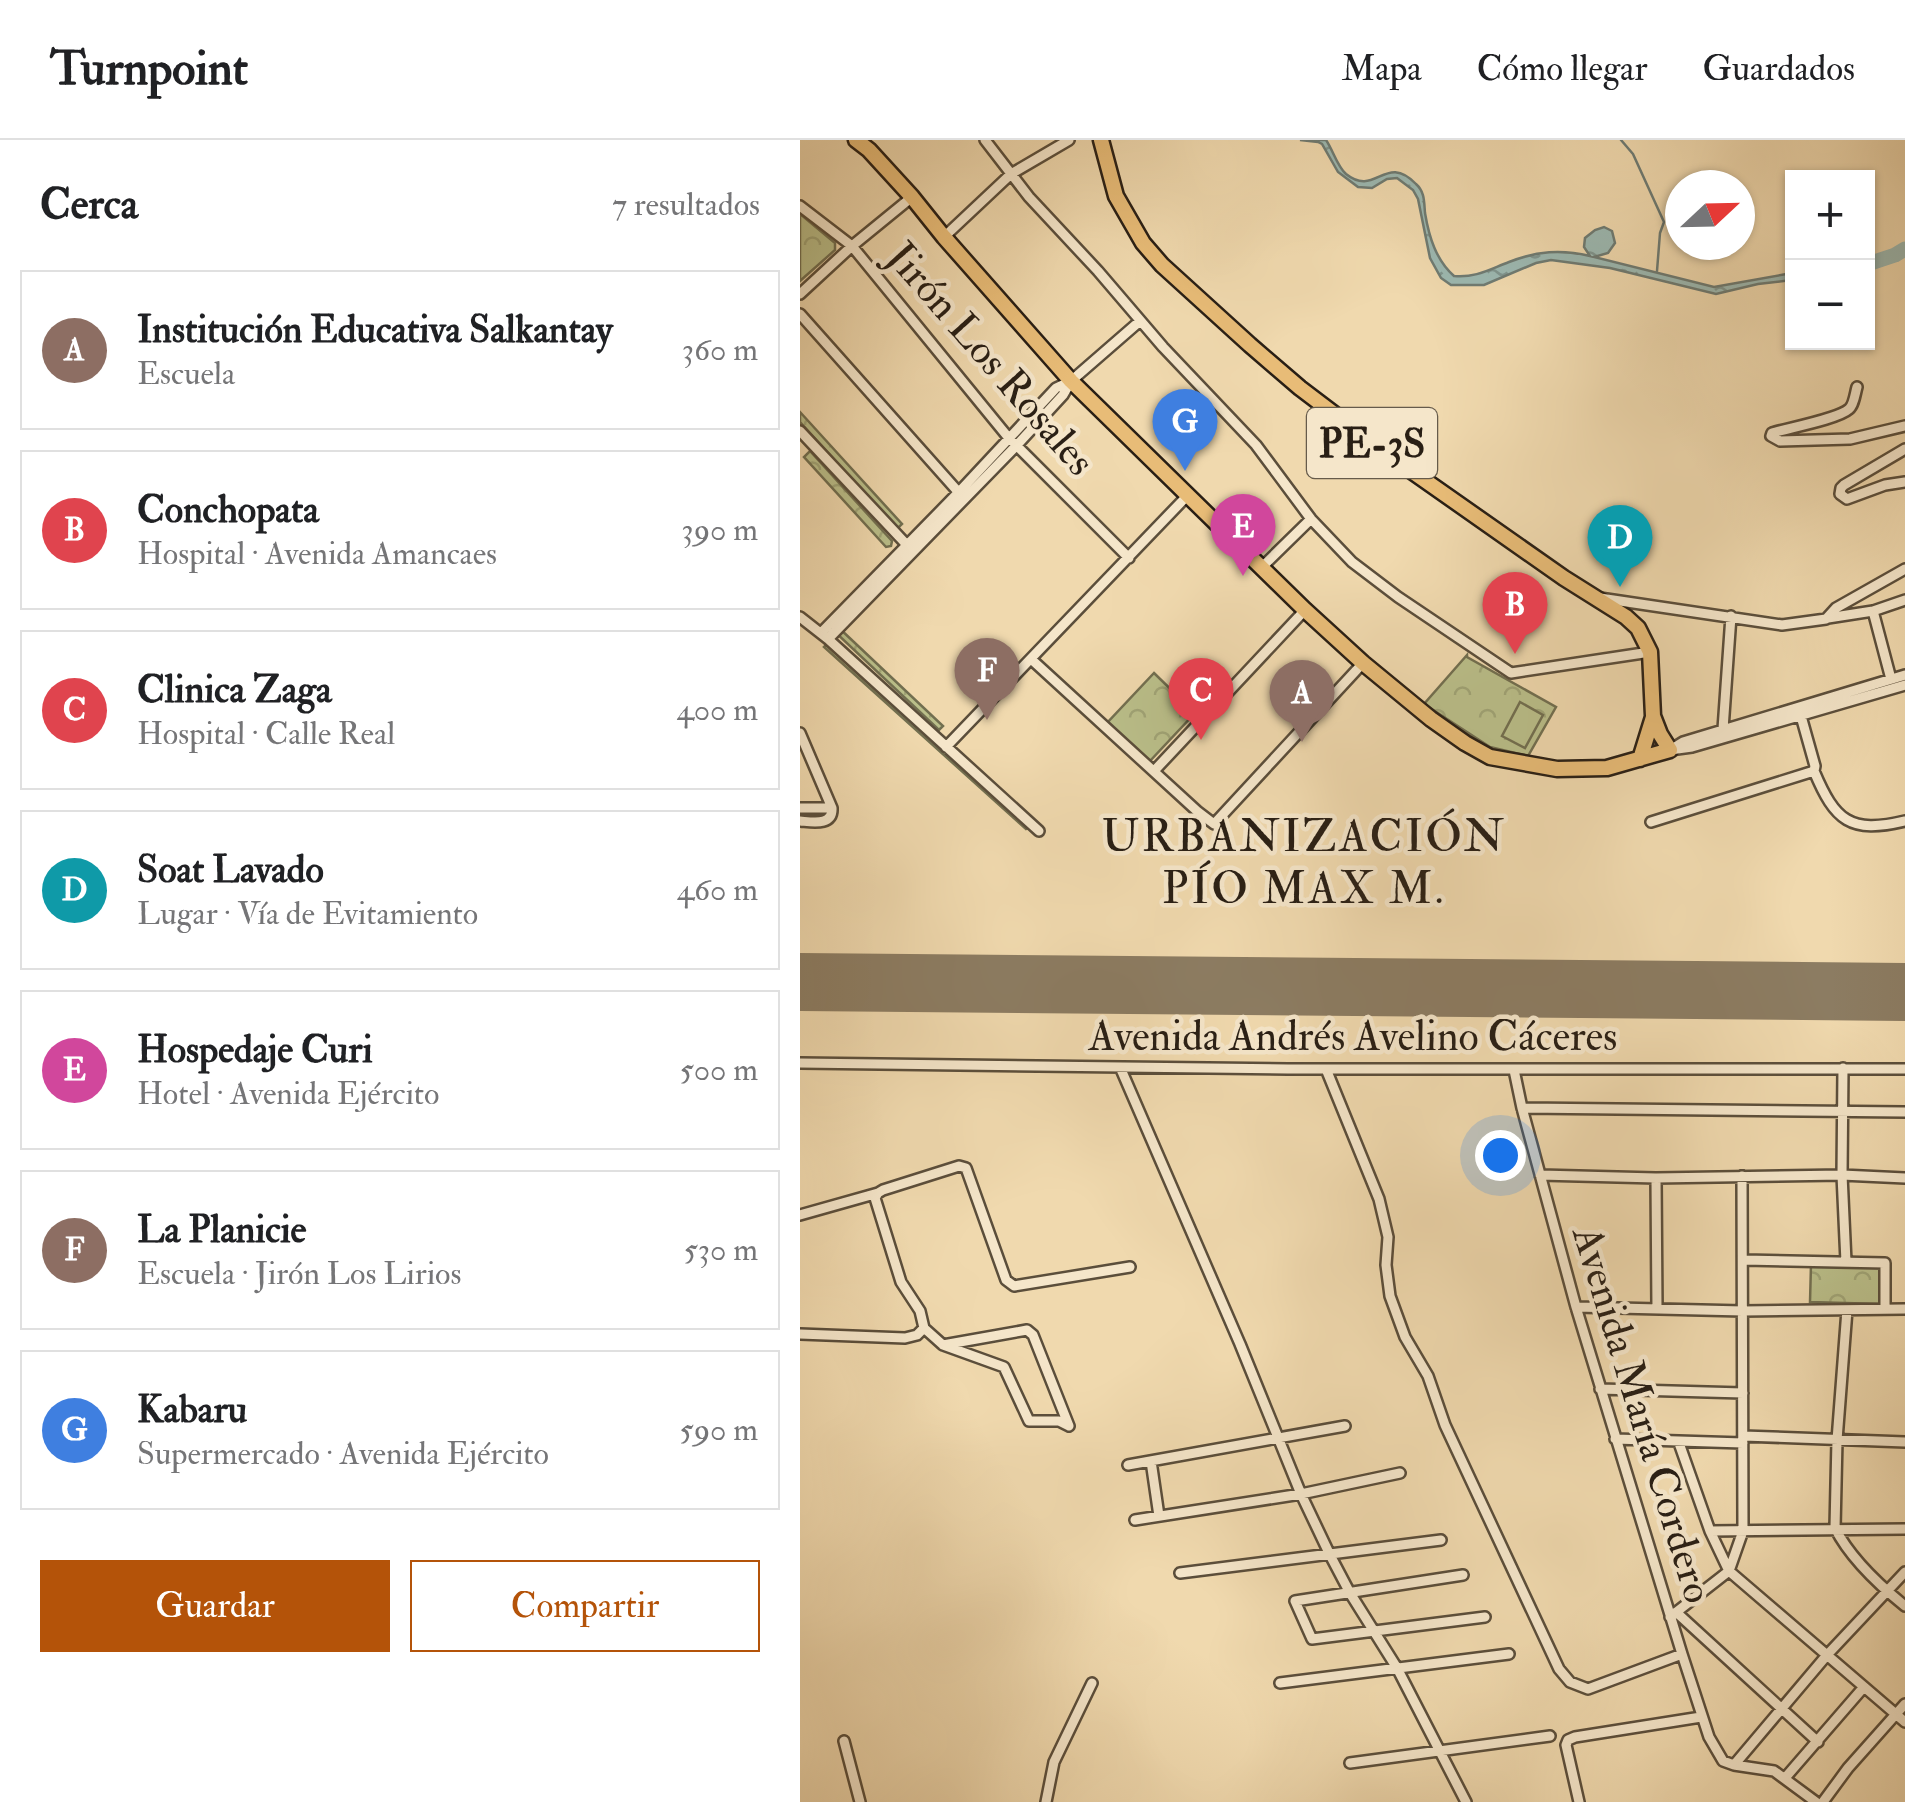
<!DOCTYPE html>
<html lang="es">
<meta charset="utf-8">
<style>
body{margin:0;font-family:"IM FELL Double Pica",serif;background:#f2f2f2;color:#202124}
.controls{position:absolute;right:30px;top:30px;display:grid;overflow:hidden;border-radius:0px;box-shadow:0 2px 8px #0004}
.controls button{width:90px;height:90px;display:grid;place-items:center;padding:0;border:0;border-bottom:2px solid #e0e0e0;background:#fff;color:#202124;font:50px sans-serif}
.compass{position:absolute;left:865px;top:30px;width:90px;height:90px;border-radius:50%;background:#fff;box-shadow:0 2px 8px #0004;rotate:68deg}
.you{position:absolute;left:700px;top:1015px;width:35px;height:35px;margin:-25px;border:8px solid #fff;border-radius:50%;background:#1a73e8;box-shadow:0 0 0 15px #1a73e833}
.badge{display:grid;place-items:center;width:65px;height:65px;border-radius:50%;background:#b45309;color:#fff;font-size:32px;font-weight:700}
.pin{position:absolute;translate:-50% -82px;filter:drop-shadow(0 2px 5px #0008)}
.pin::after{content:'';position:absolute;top:52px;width:35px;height:30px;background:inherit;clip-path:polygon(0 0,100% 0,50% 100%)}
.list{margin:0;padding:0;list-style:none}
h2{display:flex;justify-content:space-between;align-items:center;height:130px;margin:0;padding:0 40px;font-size:42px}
h2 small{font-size:32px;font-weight:400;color:#757577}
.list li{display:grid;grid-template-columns:65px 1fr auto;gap:30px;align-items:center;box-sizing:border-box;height:160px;margin:0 20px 20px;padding:0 20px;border:2px solid #e0e0e0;border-radius:0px}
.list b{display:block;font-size:38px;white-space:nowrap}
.list p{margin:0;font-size:32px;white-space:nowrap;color:#757577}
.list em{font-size:32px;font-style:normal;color:#757577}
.actions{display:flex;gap:20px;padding:30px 40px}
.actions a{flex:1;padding:22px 0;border:2px solid #b45309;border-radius:0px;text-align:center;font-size:35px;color:#b45309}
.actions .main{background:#b45309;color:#fff}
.map{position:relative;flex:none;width:1105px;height:1662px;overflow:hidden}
header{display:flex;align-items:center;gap:60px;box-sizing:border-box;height:140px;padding:0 50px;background:#fff;border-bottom:2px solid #e0e0e0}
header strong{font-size:48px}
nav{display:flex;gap:55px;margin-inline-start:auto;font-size:35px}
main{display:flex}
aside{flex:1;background:#fff}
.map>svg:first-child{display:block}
.park{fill:url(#park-crowns);stroke:#726f50;stroke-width:2.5}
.pitch{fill:#babf8a;stroke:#726f50;stroke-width:2.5}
.water{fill:url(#water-ripples);stroke:#6e7b73;stroke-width:2.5}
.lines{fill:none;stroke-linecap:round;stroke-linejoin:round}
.stream{stroke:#6e7b73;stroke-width:2.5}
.river{stroke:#9cb9b2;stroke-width:15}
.runway{stroke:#8c7c62;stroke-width:58}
.minor-casing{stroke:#5b4e3b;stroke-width:14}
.highway-casing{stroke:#291f15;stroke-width:19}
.minor{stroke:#f5e6ca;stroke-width:9}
.highway{stroke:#e8bc77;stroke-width:14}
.labels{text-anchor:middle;stroke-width:9;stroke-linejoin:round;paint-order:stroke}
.shield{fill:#f5e6ca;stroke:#665b4b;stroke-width:2.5}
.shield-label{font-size:40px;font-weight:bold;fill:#291f15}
.street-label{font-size:42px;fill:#291f15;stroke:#f5e6ca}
.neighbourhood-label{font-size:45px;letter-spacing:2.5px;fill:#291f15;stroke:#f5e6ca}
</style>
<header>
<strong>Turnpoint</strong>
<nav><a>Mapa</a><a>Cómo llegar</a><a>Guardados</a></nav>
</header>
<main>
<aside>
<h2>Cerca<small>7 resultados</small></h2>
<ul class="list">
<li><span class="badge" style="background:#8d6e63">A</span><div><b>Institución Educativa Salkantay</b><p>Escuela</p></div><em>360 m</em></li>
<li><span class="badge" style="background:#e0444e">B</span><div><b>Conchopata</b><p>Hospital · Avenida Amancaes</p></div><em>390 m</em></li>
<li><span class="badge" style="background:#e0444e">C</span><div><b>Clinica Zaga</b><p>Hospital · Calle Real</p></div><em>400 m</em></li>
<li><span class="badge" style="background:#0f9aa8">D</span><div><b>Soat Lavado</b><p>Lugar · Vía de Evitamiento</p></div><em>460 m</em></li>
<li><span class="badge" style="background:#d1479c">E</span><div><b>Hospedaje Curi</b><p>Hotel · Avenida Ejército</p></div><em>500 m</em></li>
<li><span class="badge" style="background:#8d6e63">F</span><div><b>La Planicie</b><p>Escuela · Jirón Los Lirios</p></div><em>530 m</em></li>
<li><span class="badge" style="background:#3f7fe0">G</span><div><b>Kabaru</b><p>Supermercado · Avenida Ejército</p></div><em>590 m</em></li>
</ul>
<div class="actions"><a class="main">Guardar</a><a>Compartir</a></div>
</aside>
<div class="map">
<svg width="1105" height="1662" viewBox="0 0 1105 1662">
<defs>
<pattern id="park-crowns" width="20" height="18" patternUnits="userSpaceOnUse" patternTransform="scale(2.5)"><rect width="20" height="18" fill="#babf8a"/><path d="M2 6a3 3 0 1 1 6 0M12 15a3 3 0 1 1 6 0" fill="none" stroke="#a0a476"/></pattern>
<pattern id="water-ripples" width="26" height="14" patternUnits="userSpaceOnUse" patternTransform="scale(2.5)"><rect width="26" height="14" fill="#9cb9b2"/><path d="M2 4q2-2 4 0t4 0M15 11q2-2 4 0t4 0" fill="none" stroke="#7f9690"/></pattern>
</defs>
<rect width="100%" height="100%" fill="#f0d9ae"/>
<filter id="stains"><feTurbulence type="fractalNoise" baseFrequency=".002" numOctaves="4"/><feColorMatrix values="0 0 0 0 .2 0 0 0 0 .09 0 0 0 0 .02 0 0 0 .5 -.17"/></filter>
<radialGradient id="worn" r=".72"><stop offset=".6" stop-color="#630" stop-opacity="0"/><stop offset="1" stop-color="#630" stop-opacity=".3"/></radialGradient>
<path class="park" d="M0 74 35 103V110L0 141Z
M0 272 102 384 97 389 0 282Z
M10 311 92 401 91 406 86 407 4 317Z
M38 487 143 586 139 590 34 491Z
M28 503 230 687 226 689 24 507Z
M667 515V517L756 567 728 616 690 607 624 564Z
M354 533 395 573 349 622 307 583Z
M1011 1124 1082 1126 1081 1164 1010 1162Z"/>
<path class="pitch" d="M720 562 743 575 725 608 702 596Z"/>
<path class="water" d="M500 0H526C533 10 537 26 546 34 576 58 585 12 616 44 625 52 624 62 625 73 629 97 636 120 654 136 676 138 690 129 709 122 737 111 761 109 790 116L784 107 785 98 795 90 804 87 812 91 815 103 808 113 794 117 914 147 992 133V140L958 144 916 154 810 128 751 120 736 123 684 145H651L641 138 630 118 618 59 613 50 597 38 587 39 572 48 558 47 538 32 522 4 518 2Z"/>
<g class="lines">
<path class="stream" d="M821 0 833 14 864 82 860 93 857 131"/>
<path class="river" d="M1068 124 1095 115 1105 109"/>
<path class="runway" d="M0 842 1105 852"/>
<defs>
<path id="minor" d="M185 0 229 57 298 131 363 207 456 305 511 379 552 422 598 457 711 533 850 512
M0 66 52 106 208 297 329 418
M144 97 211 34 269 0
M0 154 52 106 112 57
M0 174 161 355
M1057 247C1055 254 1054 265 1049 269 1038 279 988 288 972 293L971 296 980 301 1050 299 1105 286
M0 291 107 405
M1105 309 1044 345 1041 348 1040 354 1047 359 1085 345 1105 342
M462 427 511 379
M800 458 982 485 1026 479 1036 468 1105 429
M1073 471 1091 539
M0 477 28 499 239 691
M1028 478 1073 471 1105 460
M21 493 159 352 256 248 271 241 340 181
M28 499 217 305 263 255 270 243
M231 519 397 671 414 684 563 523
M923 589 931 476
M0 593 32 668C33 686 13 682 0 681
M146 607 387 356
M870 610 883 602 1105 535
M870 610 892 607 1105 545
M354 631 505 470
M1014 631C1035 681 1050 694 1105 681
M0 668H32
M851 682 1014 631 1015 626 999 569
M0 923 488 929H1105
M320 927 440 1204 501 1354 530 1415 550 1453 597 1528 666 1662
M1043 928 1042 1035 1046 1122
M526 929 579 1059 588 1097 586 1125 590 1156 605 1197 628 1236 645 1285 759 1529 770 1542 788 1549 882 1514
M714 930 722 968 776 1167 882 1514 909 1597 923 1621 934 1625 974 1631 1016 1662
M722 968 1105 972
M740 1035 856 1038 1042 1035 1105 1038
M856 1038 857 1169
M0 1075 78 1053
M944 1120 1085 1123V1169
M776 1167 943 1171 1105 1169
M1047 1170 1037 1300 1035 1388C1050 1418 1079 1445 1105 1466
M124 1188 143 1205 227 1190 233 1195 269 1286
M0 1194 105 1198 117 1195 124 1188 120 1171 101 1142 75 1058 78 1053 83 1050 159 1026 166 1028 206 1140 214 1146 330 1127
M143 1205 204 1227 229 1281H259L269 1286
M800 1249 943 1253
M943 1296 1105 1302
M815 1299 943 1303
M879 1303 910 1391 929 1431 1105 1582
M351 1321 359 1376
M328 1325 545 1286
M335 1380 501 1354 600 1333
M910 1391 1105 1389
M380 1433 641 1400
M663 1435 495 1461 512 1499 685 1477
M876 1472 1018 1602
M870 1477 929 1431 943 1391 942 1036
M480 1543 709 1514
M44 1601 60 1662
M550 1623 750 1596
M934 1625 1027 1515 1105 1432
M985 1638 1063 1548
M246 1662 254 1622 292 1543
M779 1662 766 1605 768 1600 775 1597 901 1577
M1023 1662 1048 1628 1105 1564"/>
<path id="highway" d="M56 0 69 10 112 57 144 97 271 241 505 470 563 523 631 579 665 603 690 617 757 629 807 628 870 610 860 594 853 576 850 512 838 488 826 477 764 438 583 311 500 248 450 205 362 125 343 103 316 56 301 0
M840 619 853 577"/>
</defs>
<use href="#minor" class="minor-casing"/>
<use href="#highway" class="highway-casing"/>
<use href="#minor" class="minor"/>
<use href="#highway" class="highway"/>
</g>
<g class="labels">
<rect class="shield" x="507" y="268" width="130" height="70" rx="8"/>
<g class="shield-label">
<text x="572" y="317">PE-3S</text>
</g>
<g class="street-label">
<text transform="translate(192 218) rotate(49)" y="15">Jirón Los Rosales</text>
<text x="553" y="910">Avenida Andrés Avelino Cáceres</text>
<text transform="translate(844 1274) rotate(73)" y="15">Avenida María Cordero</text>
</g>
<g class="neighbourhood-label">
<text x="504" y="711">URBANIZACIÓN<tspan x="504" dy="52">PÍO MAX M.</tspan></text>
</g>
</g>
<rect width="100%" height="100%" filter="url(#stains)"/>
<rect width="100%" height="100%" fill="url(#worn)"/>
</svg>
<div class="controls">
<button>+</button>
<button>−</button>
</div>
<svg class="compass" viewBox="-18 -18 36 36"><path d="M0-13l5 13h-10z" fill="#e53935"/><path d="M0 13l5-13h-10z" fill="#757577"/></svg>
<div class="you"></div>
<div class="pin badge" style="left:502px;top:602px;background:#8d6e63">A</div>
<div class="pin badge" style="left:715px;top:514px;background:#e0444e">B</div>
<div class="pin badge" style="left:401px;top:600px;background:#e0444e">C</div>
<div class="pin badge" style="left:820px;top:447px;background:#0f9aa8">D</div>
<div class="pin badge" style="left:443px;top:436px;background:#d1479c">E</div>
<div class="pin badge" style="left:187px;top:580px;background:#8d6e63">F</div>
<div class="pin badge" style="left:385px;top:331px;background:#3f7fe0">G</div>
</div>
</main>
